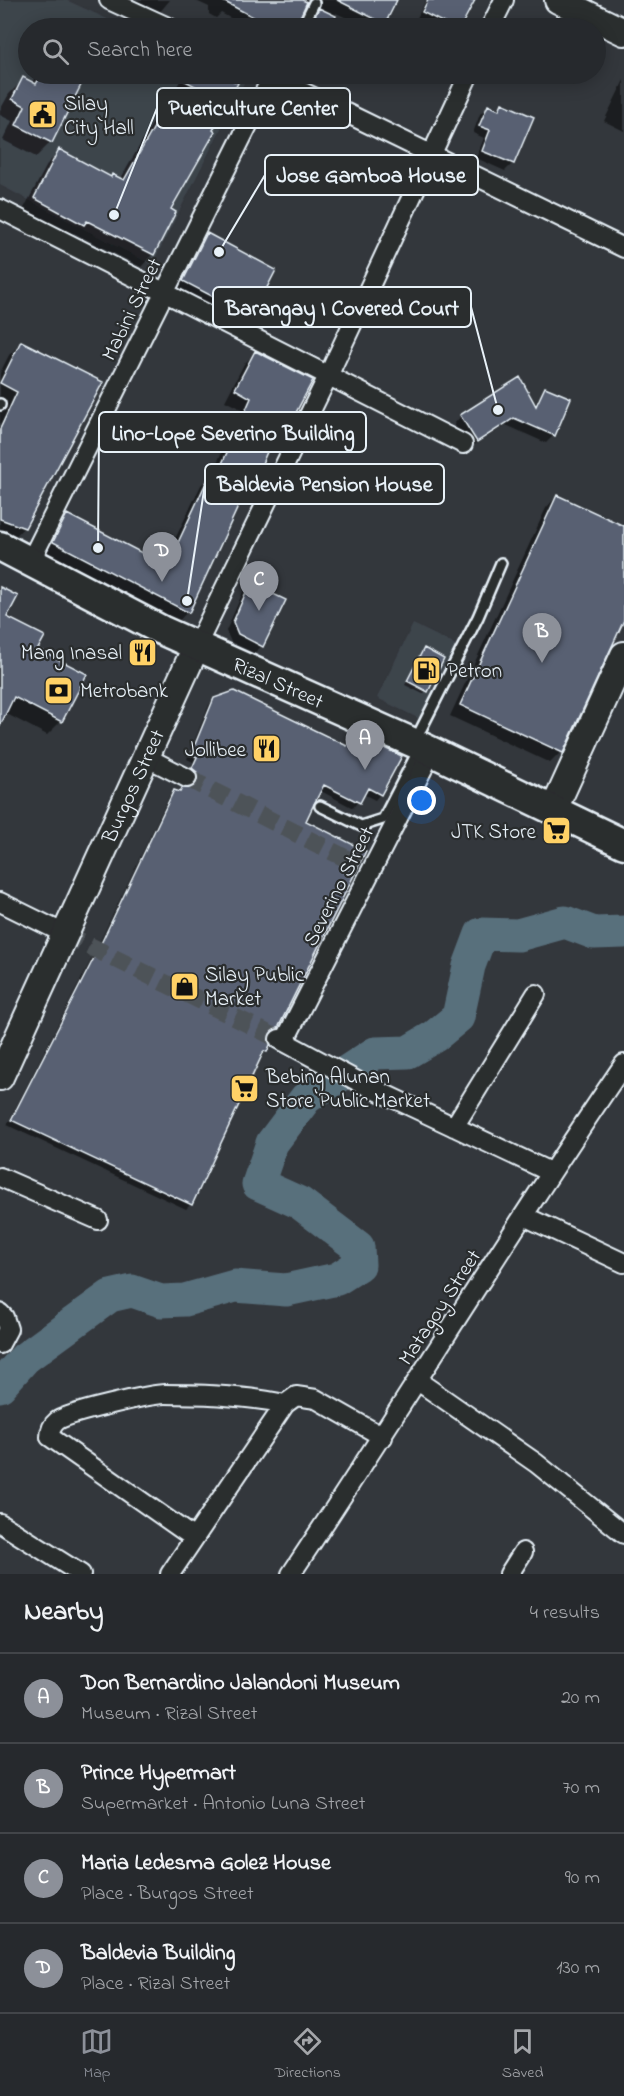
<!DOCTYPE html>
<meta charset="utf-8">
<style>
body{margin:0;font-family:"Indie Flower",sans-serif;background:#323539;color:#f1f3f6}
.you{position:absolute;left:422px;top:801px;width:21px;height:21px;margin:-15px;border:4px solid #fff;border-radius:50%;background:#1a73e8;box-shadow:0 0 0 9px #1a73e833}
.badge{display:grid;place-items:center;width:39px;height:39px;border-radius:50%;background:#8c9099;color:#fff;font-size:20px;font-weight:700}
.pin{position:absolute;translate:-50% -50px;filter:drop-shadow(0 2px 3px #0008)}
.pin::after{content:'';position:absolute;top:32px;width:21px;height:18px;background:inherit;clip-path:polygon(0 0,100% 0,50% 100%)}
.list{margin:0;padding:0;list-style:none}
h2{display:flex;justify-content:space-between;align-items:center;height:78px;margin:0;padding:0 24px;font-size:26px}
h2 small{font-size:20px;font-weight:400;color:#a4a6aa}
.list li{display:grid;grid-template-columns:39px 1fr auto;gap:18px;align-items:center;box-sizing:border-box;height:90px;padding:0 24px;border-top:2px solid #424549}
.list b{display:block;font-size:22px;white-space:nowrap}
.list p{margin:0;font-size:20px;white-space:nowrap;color:#a4a6aa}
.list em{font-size:20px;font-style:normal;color:#a4a6aa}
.icon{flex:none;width:33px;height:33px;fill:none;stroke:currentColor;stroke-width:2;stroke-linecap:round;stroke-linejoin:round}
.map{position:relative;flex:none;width:624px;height:1574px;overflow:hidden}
.search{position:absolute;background:#26292d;box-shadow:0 3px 15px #0003;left:18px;right:18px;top:18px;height:66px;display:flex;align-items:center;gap:15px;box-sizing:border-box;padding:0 21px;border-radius:33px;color:#a4a6aa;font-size:22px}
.sheet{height:438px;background:#26292d}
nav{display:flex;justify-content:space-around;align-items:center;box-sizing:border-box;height:84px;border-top:2px solid #424549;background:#26292d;font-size:16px;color:#a4a6aa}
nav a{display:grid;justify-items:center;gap:3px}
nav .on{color:#8c9099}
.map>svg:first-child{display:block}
.built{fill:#3e444c}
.shadow{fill:#0007}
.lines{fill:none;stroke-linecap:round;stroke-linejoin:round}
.river{stroke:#596f7c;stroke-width:33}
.building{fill:#596172;stroke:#e8f1f8;stroke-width:1.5}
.street-tunnel{stroke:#4e5358;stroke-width:18;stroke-dasharray:18 9;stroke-linecap:butt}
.lane-casing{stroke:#e8f1f8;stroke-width:14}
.street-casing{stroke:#e8f1f8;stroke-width:22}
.secondary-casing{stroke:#e8f1f8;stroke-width:30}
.primary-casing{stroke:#e8f1f8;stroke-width:33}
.lane{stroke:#2a2d2e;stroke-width:9}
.street{stroke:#2a2d2e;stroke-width:18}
.secondary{stroke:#2a2d2e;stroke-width:26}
.primary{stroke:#2a2d2e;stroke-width:28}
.labels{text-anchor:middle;stroke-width:4.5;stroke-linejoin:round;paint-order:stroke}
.poi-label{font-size:21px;fill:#e8f1f8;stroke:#2a2d2e;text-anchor:start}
.street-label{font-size:21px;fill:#e8f1f8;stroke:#2a2d2e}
.leader{fill:none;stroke:#e8f1f8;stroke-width:2}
.callout-dot{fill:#e8f1f8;stroke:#2a2d2e;stroke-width:2}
.callout{fill:#2a2d2e;stroke:#e8f1f8;stroke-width:2}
.callout-label{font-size:22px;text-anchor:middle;font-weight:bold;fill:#e8f1f8}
</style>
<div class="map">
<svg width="624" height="1574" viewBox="0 0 624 1574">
<rect width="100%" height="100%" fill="#33373c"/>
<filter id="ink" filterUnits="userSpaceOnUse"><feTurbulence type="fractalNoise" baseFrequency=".0167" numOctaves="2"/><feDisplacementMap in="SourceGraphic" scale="12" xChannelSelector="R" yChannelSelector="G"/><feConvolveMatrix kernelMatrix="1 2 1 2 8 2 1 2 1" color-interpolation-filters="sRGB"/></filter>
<g filter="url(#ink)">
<path class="built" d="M0 0H66L127 28H28V74H223L244 83 152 265 0 185Z
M413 624 460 647 424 721 377 698Z"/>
<path class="shadow" d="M123 0H170L159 13 150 8 147 11Z
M194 0H395L378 28H368L336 13 329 28H306L312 15 307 5 303 6 294 26 295 28H278L259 20 258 23 271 28H248L221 13 216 18 209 14V7Z
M426 0H473L458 28H433L416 20Z
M38 74H70L82 80 51 142 36 157 3 140 12 121 0 115V110L9 94 24 79 31 83Z
M184 74H217L236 84 169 210 153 254 141 267 74 233 71 236 23 210 48 163 60 151 110 178 120 180 153 122 165 110 181 120 190 102 173 93Z
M624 80V131L604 121Z
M502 105 513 163 505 171 476 158 484 138 473 133 480 114 488 107 497 111Z
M207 235 257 304 250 312 228 300 218 311 176 289 199 243Z
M22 342 24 527 12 540 0 537V373L9 355Z
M255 353 291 419 280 430 276 427 187 612 177 623 43 553 56 527 67 516 162 566 201 485 212 474 241 409 225 401 244 364Z
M545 389 569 399 554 435 546 443 506 425 469 448 454 424 461 416 534 405Z
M557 496 624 528V617L561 752 550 763 450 716 546 508Z
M250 585 262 646 254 653 231 642 226 631 243 592Z
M0 588 5 618 36 649 61 721 47 735 3 712 0 716Z
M421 654 426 691 423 694 405 685Z
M214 699 345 746 353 736 380 794 375 800 363 794 353 808 319 790 305 822 277 1027 267 1035 268 1045 260 1057 191 1204 186 1209 7 1125 92 958 169 797 174 791 178 794 192 789V778L187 774 193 762 187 759 209 705Z"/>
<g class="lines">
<path class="river" d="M0 1386 25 1358 110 1296 132 1291 161 1301 185 1300 235 1286 286 1290 337 1279 359 1265 358 1247 300 1203 258 1184 272 1143 306 1098 375 1053 408 1052 435 1036 458 1017 469 966 481 934 518 935 565 922 594 933 624 932"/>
</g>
<path class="building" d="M221 0H302L307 2 295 28H274Z
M337 0H397L385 24Z
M428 0H475L460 28H454L422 12Z
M319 8 336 16 330 28H309Z
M42 74H73L84 79 52 143 16 125 25 106 12 99 23 77 36 84Z
M172 74H220L238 83 213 130 215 132 171 209 176 212 154 255 87 221 84 225 34 198 59 149 111 177 112 174 124 180 165 108 185 121 201 89Z
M502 103 534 117 514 164 482 151 490 130 479 126 488 105 499 110Z
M207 233 276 270 258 305 233 292 227 304 183 281Z
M21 341 103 382 25 528 0 519V429L17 392 0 383Z
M255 351 313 380 292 420 283 415 254 482 250 481 189 613 53 542 67 514 167 566 211 472 217 475 251 398 235 389Z
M520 377 536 406 545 387 571 398 555 436 514 418 477 442 460 415Z
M557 495 624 526V620L563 753 460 705Z
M250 583 286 600 263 647 238 634 233 622Z
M0 587 18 596 7 617 45 636 38 649 87 674 62 722 14 697 0 726Z
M424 648 444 659 428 692 407 681Z
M234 691 347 746 353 734 402 756 381 795 368 788 360 803 324 785 314 804 306 821 366 851 278 1028 269 1034 270 1045 267 1052 264 1051 192 1205 11 1120 97 952 174 790 180 792 182 788H193L197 783V772L192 768 197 757 191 754 214 698Z"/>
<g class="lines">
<path class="street-tunnel" d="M187 778 359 865
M65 934 279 1039"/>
<defs>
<path id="lane" d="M302 28 314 3
M0 405V404
M415 741 478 617 501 563
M320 806 361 826 383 819 419 749"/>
<path id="street" d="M109 0 170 28
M490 28 504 0
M266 74 624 248
M0 209 463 444
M30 562 272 77
M196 647 329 374 469 74
M146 757 187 778
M0 902 65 934
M279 1039 359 1082 550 1172
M284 1042 432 751
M454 1127 536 994
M0 1177 98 1220
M524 1216 624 1263
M0 1313 4 1317 8 1329 0 1344
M418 1381 536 1463 624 1534
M0 1523 81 1574
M194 1538 50 1437C50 1430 52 1425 57 1421 67 1413 151 1394 165 1394 204 1394 247 1396 285 1404
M170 1574 285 1404 296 1396 316 1399 383 1437
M291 1574C404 1405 509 1232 624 1064
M509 1574 523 1552"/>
<g id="secondary">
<path d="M558 0 624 32"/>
<path d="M554 809 624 655"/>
<path id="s1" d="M0 1077 196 647"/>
</g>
<g id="primary">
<path id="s2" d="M0 546 161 630 414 743 624 844"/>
</g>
</defs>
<use href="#lane" class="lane-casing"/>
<use href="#street" class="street-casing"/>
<use href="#secondary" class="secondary-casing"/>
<use href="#primary" class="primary-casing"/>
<use href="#lane" class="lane"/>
<use href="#street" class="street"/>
<use href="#secondary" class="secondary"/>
<use href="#primary" class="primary"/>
</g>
</g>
<defs>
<symbol id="civic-square" viewBox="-11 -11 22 22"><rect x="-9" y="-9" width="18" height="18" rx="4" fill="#ffd166" stroke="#2a2d2e"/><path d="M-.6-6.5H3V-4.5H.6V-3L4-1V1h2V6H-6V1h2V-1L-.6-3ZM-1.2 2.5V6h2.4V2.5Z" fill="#111"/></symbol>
<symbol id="restaurant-square" viewBox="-11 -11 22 22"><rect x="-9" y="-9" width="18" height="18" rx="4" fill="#ffd166" stroke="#2a2d2e"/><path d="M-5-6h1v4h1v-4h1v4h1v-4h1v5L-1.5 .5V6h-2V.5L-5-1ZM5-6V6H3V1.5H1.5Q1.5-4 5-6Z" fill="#111"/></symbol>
<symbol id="fuel-square" viewBox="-11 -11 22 22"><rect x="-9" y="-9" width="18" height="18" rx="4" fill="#ffd166" stroke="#2a2d2e"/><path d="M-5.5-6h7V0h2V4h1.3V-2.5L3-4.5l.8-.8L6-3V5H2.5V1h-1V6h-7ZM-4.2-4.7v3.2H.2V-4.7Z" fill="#111"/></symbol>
<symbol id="bank-square" viewBox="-11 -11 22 22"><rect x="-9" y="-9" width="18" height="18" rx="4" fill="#ffd166" stroke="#2a2d2e"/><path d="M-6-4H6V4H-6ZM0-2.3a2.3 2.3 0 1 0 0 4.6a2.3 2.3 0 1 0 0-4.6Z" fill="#111"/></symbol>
<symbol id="supermarket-square" viewBox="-11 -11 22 22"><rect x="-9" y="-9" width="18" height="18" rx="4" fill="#ffd166" stroke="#2a2d2e"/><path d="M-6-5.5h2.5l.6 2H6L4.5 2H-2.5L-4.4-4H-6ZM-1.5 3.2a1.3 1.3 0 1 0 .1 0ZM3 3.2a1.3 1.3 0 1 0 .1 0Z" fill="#111"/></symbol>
<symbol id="shop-square" viewBox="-11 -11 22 22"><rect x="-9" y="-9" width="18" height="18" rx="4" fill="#ffd166" stroke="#2a2d2e"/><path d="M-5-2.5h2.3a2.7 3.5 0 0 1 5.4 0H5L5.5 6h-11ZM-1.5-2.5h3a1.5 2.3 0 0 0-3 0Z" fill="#111"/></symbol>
</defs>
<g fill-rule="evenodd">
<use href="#civic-square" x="26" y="98" width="33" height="33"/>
<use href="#restaurant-square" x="126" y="636" width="33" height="33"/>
<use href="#fuel-square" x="410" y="654" width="33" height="33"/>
<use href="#bank-square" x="42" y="674" width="33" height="33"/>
<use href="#restaurant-square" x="250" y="732" width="33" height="33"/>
<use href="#supermarket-square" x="540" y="814" width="33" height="33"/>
<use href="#shop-square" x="168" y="970" width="33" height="33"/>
<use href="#supermarket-square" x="228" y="1072" width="33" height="33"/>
</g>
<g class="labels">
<g class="poi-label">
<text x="64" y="110">Silay<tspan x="64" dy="24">City Hall</tspan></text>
<text x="122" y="659" text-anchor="end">Mang Inasal</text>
<text x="447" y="677">Petron</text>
<text x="80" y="697">Metrobank</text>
<text x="246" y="756" text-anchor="end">Jollibee</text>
<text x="536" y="838" text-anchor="end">JTK Store</text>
<text x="205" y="981">Silay Public<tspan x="205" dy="24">Market</tspan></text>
<text x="266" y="1083">Bebing Alunan<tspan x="266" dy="24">Store Public Market</tspan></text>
</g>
<g class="street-label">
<text transform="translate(131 309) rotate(-64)" y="7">Mabini Street</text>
<text dy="7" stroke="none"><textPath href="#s2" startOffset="310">Rizal Street</textPath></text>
<text dy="7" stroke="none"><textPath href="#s1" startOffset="320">Burgos Street</textPath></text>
<text transform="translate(338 886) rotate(-63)" y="7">Severino Street</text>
<text transform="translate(439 1307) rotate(-57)" y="7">Matagoy Street</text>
</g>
</g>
<path class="leader" d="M114 215L157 108M219 252L265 175M498 410L471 307M98 548L99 432M187 601L205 484"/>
<g class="callout-dot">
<circle cx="114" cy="215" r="6"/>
<circle cx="219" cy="252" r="6"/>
<circle cx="498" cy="410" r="6"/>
<circle cx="98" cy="548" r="6"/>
<circle cx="187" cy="601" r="6"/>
</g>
<g class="callout">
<rect x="157" y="88" width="193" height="40" rx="6"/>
<rect x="265" y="155" width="213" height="40" rx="6"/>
<rect x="213" y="287" width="258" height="40" rx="6"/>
<rect x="99" y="412" width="267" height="40" rx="6"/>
<rect x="205" y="464" width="239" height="40" rx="6"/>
</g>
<g class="callout-label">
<text x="253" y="115">Puericulture Center</text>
<text x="371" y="182">Jose Gamboa House</text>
<text x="342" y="315">Barangay I Covered Court</text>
<text x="233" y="440">Lino-Lope Severino Building</text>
<text x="325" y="491">Baldevia Pension House</text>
</g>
</svg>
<div class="you"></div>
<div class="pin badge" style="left:365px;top:770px">A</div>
<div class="pin badge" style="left:542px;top:663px">B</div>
<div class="pin badge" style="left:259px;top:611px">C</div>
<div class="pin badge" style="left:162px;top:582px">D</div>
<div class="search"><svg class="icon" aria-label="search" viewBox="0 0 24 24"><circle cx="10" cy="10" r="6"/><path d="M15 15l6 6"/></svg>Search here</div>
</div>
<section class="sheet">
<h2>Nearby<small>4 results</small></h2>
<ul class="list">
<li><span class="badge">A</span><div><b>Don Bernardino Jalandoni Museum</b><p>Museum · Rizal Street</p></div><em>20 m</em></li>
<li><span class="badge">B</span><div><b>Prince Hypermart</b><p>Supermarket · Antonio Luna Street</p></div><em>70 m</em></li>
<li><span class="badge">C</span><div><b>Maria Ledesma Golez House</b><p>Place · Burgos Street</p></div><em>90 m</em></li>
<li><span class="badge">D</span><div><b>Baldevia Building</b><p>Place · Rizal Street</p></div><em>130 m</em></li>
</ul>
</section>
<nav>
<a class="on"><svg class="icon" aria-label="map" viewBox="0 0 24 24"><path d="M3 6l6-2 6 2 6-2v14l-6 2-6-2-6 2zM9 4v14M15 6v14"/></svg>Map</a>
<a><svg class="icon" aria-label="directions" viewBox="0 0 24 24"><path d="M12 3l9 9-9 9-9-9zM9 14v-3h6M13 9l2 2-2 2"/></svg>Directions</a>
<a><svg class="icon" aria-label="saved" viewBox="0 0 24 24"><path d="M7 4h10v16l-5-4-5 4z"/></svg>Saved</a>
</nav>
